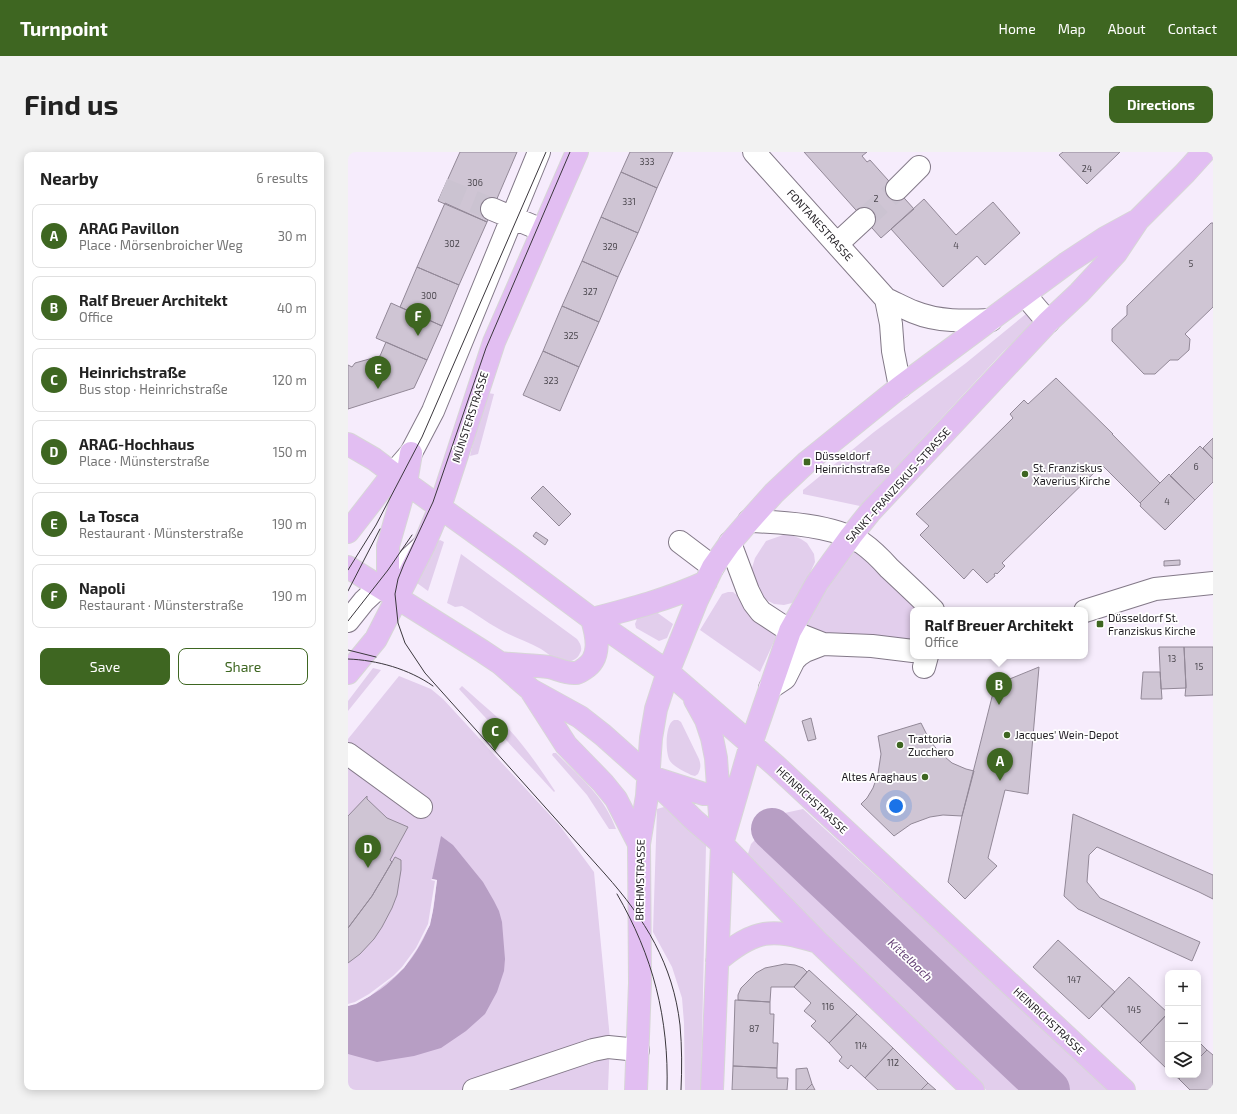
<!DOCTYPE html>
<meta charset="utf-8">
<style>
body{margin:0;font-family:"Exo 2",sans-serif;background:#f2f2f2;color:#222}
.controls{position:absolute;right:12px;bottom:12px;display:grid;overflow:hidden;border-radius:8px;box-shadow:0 2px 10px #0003}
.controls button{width:36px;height:36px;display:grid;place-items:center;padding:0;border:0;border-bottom:1px solid #e0e0e0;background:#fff;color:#222;font:20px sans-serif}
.you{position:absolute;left:548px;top:654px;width:14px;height:14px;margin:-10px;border:3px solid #fff;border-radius:50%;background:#1a73e8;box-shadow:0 0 0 6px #1a73e833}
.badge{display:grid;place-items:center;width:26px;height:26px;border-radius:50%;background:#3e6621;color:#fff;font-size:13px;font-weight:700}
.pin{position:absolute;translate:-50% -33px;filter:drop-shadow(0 1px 2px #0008)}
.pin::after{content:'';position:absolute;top:21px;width:14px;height:12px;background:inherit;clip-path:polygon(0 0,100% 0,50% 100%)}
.popup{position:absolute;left:562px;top:455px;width:178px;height:52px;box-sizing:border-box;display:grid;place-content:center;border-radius:8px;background:#fff;filter:drop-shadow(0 1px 3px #0005);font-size:13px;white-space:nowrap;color:#767676}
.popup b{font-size:15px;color:#222}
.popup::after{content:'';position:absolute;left:50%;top:100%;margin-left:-8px;border:8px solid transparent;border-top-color:#fff}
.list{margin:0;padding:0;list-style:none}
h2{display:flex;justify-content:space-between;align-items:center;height:52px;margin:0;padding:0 16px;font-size:17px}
h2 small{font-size:13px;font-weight:400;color:#767676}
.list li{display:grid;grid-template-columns:26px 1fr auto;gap:12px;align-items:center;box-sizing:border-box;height:64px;margin:0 8px 8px;padding:0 8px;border:1px solid #e0e0e0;border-radius:8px}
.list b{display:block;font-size:15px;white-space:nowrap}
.list p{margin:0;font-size:13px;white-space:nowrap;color:#767676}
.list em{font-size:13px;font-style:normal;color:#767676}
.actions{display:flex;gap:8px;padding:12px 16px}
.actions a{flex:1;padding:9px 0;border:1px solid #3e6621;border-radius:8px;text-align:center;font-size:14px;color:#3e6621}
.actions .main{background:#3e6621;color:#fff}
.icon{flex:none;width:22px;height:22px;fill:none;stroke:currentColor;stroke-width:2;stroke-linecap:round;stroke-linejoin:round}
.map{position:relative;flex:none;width:865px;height:938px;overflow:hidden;border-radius:8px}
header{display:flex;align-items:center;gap:24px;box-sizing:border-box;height:56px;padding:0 20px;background:#3e6621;color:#fff}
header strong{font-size:19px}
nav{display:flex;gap:22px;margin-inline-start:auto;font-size:14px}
.intro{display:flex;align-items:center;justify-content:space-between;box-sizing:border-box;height:96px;padding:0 24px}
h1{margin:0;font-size:28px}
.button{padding:10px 18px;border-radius:8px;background:#3e6621;color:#fff;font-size:14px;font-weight:700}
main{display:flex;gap:24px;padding:0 24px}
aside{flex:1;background:#fff;border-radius:8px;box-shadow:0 2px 10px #0003}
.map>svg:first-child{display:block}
.green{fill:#e2ceec}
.water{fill:#b79ec4}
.pier{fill:#f6ecfc}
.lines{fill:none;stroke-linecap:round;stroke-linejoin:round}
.river{stroke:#b79ec4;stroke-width:42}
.building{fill:#cfc5d4;stroke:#928897}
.minor-tunnel{stroke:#cbc3d1;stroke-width:22;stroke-dasharray:22 11;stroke-linecap:butt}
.minor-casing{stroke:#837988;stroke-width:24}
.major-casing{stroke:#d7d6d7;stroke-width:24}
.minor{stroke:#fff;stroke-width:22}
.major{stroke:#e2bef2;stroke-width:22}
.tram{stroke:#3b373d;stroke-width:1}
.poi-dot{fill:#3e6621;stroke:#fff;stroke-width:1.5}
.labels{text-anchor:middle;stroke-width:3.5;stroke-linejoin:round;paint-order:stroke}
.number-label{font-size:9px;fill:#4c484f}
.street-label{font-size:11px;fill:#211e23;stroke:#fff}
.poi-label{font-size:11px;fill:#211e23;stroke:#fff;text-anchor:start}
.water-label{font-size:12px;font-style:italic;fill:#664377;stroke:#fff}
</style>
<header>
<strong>Turnpoint</strong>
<nav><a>Home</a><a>Map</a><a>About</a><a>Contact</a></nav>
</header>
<div class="intro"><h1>Find us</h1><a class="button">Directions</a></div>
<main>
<aside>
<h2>Nearby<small>6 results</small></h2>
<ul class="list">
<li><span class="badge">A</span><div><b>ARAG Pavillon</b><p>Place · Mörsenbroicher Weg</p></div><em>30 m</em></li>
<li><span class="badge">B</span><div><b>Ralf Breuer Architekt</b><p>Office</p></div><em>40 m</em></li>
<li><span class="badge">C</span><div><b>Heinrichstraße</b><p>Bus stop · Heinrichstraße</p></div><em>120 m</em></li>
<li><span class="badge">D</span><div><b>ARAG-Hochhaus</b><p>Place · Münsterstraße</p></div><em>150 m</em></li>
<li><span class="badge">E</span><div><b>La Tosca</b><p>Restaurant · Münsterstraße</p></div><em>190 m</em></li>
<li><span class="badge">F</span><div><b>Napoli</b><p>Restaurant · Münsterstraße</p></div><em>190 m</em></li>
</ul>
<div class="actions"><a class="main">Save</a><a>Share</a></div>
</aside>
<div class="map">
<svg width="865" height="938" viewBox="0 0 865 938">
<rect width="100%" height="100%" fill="#f6ecfc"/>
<path class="green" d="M684 157 692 166 655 200 512 354 455 342V338L526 280 618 211Z
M140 241 146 242 130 302 122 304 127 282Z
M435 383H443L453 387 459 391 466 402 467 410 451 446 444 451 436 453 426 452 415 446 405 428 404 416 407 406 418 389Z
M92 388 96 390 80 439 69 431V429L90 389Z
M506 399 525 410 570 458H565V493L514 489 452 477 496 401Z
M113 402 229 487C232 491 235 496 232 501 230 507 223 510 217 510 207 509 201 502 193 497 179 489 164 485 151 477 138 470 127 461 114 454L107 455 99 451Z
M380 440H385L391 445 399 457 430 481 412 520 352 478 374 442Z
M307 459 325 472 319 486 311 489 288 476 287 472 289 467Z
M25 516 33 518 0 559V549Z
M51 524 83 537 95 547 212 674 246 720 262 887 260 938H0V587Z
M114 534C126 545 138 555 149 565 172 587 190 613 207 639L206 640 111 537Z
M326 568H330L333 570 351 607C353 613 353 616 350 622L347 624 343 623C336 619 326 615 322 609 317 601 317 572 326 568Z
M205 601H208C231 624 257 645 268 677H261L239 643 204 603Z
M316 655 358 693 353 938H337L336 871 334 846 324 815 305 780 309 657Z
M455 657 763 938H638L398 708 403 692 432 662Z"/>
<path class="water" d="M93 684 105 693 135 730 146 749 151 759 154 770 157 807 156 819 149 840 137 862 118 879 93 896 66 904 29 910 0 902V854C37 842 68 809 81 774 86 760 87 743 89 728L84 727Z"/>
<path class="pier" d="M84 727 89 728 85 758 82 773 69 797 56 816 46 825 22 844 8 852 0 854V852L7 850 21 842 45 824 54 815 68 796 80 772 85 741 87 729 83 728Z"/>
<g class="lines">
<path class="river" d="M424 677 701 938"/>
</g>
<path class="building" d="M112 0H169L139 70 90 49Z
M282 0H325L309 36 273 20Z
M456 0H519L514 4 519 10 522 8 566 57 533 86Z
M715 0H772L739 32 711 3Z
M273 20 309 36 290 81 253 65Z
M576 47 608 83 645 50 672 81 637 113 629 104 595 135 543 77Z
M97 51 139 70 111 133 69 115Z
M253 65 290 81 270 125 234 109Z
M863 71H865V155L837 182 842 187 841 198 830 208H822L807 222H796L764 189V177L779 163V154Z
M234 109 270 125 251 170 214 154Z
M69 115 111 133 94 174 52 155Z
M43 151 94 174 79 208 28 186Z
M214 154 251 170 231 215 195 199Z
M38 190 79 208 66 236 0 257V213L4 215 7 211 32 204Z
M195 199 231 215 212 259 175 243Z
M708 226 765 282H764L812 331 792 351 754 313 654 411 657 414 649 422 648 421 646 422 647 424 639 431 625 417 616 427 572 383 581 374 568 362 665 266 662 262 676 248 680 252Z
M865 286V307L855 296Z
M852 294 865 307V330L847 348 822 324Z
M821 322 847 348 817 378 792 354 793 352 792 351Z
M195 334 223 362 211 374 183 346Z
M188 380 200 388 197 393 185 384Z
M832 408V413L816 414V409Z
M811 495H836L838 536 813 537Z
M836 495H865V543L837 544 838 534Z
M691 515 680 642 657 638 640 706 649 714 617 747 600 730 614 664 647 533Z
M795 520H812L814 547H793Z
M463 566 468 587 460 589 454 569Z
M573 571 581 587 590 599 604 611 618 617 626 619 614 664 595 663 582 665 563 672 546 684 513 652 519 646 525 636 530 622 533 602 530 584Z
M144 574 153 585 149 588 140 578Z
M19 644V647L39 666 60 675 42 708 44 710 37 722 24 744 0 776V664Z
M725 662 865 723V747L851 740 749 695 741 703 739 730 752 746 852 790 844 809 730 757 716 744Z
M47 705 53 708V718L49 743 44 756 34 775 26 787 12 802 0 811V776L24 744Z
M710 788 767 840 741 867 685 815Z
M437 812 447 813 455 816 459 820 446 835H423L422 850 390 848V843L393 836 408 821 417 816Z
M461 818 509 862 481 891 463 874 468 869 456 859 463 851 446 835Z
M781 825 820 861 792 891 753 854Z
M387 848 422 850V862H426L425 891H430L429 916 385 914Z
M820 861V918L792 891Z
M509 862 545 896 517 926 503 913 500 917 491 909 494 905 481 891Z
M850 889 859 898 850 907Z
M545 896 580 931 573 938H530L517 926Z
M859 898 865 903V938H842L831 927 835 923H850V907Z
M385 914 429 916V926H440L439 938H384Z
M459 916 464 932 458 938H448V917Z
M826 923H835L831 927Z
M580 931 588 938H573Z
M464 932 467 938H458Z"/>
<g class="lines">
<path class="minor-tunnel" d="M95 37 144 57
M516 67 549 37"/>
<defs>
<path id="minor" d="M406 0 538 147C547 151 556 156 566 160 590 170 617 169 643 168
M549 37 571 15
M144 57 194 78
M489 92 516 67
M677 143 700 170
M538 147 543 172 545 199 552 235
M50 316 63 301 85 259 191 0
M401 369C434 370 486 373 514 391 524 398 533 407 541 416 556 430 571 444 585 458
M332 390 365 415
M382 391 400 439 406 451 413 460 442 479 475 492 524 494 565 499
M737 459 807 437 865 431
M0 469 16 449 74 395
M576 515 579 504
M422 536 437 526 446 508 451 503 457 499 475 492
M0 602 73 655
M126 938 245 898 260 895 290 898"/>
<path id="major" d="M0 292 26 307 54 328 165 408 244 467 320 520 427 613 776 938
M0 380 45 322
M0 415 134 499 152 511 183 538 232 565 255 583 301 624 346 668 374 692 470 790 625 938
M48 445 40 418V394L58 331 63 301
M244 467C283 457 321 447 358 430
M152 511C168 513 185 513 201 515 210 517 218 522 228 521 230 521 233 519 236 517 254 506 249 484 244 467
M0 521 28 487 76 393 92 355 146 190 229 0
M184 540 218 593 255 631 268 647 291 692
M347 548 358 568 364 586 368 606 374 692 364 938
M306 626 356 642H371L384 636
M374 692 403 592 442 479 469 431 503 384 523 359 700 170 731 141 768 101 790 68 837 21 856 0
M369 809C408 776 423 776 470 790
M288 938 292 831 291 692 299 644 303 586 308 557 320 520 349 448 365 415 382 391 401 369 426 341 459 310 552 235 719 111 757 86 790 68"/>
</defs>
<use href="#minor" class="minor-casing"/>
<use href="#major" class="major-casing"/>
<use href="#minor" class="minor"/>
<use href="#major" class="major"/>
<path class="tram" d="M222 0 138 196 85 350 56 412 50 427 47 442 50 471 57 491 77 521 257 722C297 767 325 812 332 873 334 895 334 917 333 938
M0 418 28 373 74 285 198 0
M0 439 32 377
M0 469 40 418 64 383
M0 498 28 505
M0 507C29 508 61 517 85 534
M269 742C305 804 321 866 319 938"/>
</g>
<g class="poi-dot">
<rect x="455" y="306" width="8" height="8" rx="2"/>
<circle cx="677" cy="322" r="4"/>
<rect x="748" y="468" width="8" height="8" rx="2"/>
<circle cx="659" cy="583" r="4"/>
<circle cx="552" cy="593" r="4"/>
<circle cx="577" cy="625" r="4"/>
</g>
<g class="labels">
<g class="number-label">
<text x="299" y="13">333</text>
<text x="739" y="20">24</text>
<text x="127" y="34">306</text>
<text x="528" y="50">2</text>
<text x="281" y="53">331</text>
<text x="104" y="95">302</text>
<text x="608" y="97">4</text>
<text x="262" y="98">329</text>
<text x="843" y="115">5</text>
<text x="242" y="143">327</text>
<text x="81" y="147">300</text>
<text x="223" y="187">325</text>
<text x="203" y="232">323</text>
<text x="848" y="318">6</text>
<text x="819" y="353">4</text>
<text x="824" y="510">13</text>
<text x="851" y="518">15</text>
<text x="726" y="831">147</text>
<text x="480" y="858">116</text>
<text x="786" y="861">145</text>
<text x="406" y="880">87</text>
<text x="513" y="897">114</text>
<text x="545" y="914">112</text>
</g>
<g class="street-label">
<text transform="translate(472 73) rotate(48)" y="4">FONTANESTRASSE</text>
<text transform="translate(122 265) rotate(-72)" y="4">MÜNSTERSTRASSE</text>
<text transform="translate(550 333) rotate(-48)" y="4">SANKT-FRANZISKUS-STRASSE</text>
<text transform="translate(464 648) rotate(43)" y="4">HEINRICHSTRASSE</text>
<text transform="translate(292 728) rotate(-89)" y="4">BREHMSTRASSE</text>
<text transform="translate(701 869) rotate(43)" y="4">HEINRICHSTRASSE</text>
</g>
<g class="poi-label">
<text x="467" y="308">Düsseldorf<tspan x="467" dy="13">Heinrichstraße</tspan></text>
<text x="685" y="320">St. Franziskus<tspan x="685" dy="13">Xaverius Kirche</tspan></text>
<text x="760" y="470">Düsseldorf St.<tspan x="760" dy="13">Franziskus Kirche</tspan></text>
<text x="667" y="587">Jacques' Wein-Depot</text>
<text x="560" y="591">Trattoria<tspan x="560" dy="13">Zucchero</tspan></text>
<text x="569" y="629" text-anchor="end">Altes Araghaus</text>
</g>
<g class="water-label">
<text transform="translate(562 808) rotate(43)" y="4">Kittelbach</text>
</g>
</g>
</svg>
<div class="controls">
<button>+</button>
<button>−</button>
<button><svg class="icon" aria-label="layers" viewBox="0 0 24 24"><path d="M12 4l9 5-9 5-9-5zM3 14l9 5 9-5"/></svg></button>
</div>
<div class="you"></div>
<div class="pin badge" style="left:652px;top:629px">A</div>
<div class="pin badge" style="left:651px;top:553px">B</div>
<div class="popup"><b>Ralf Breuer Architekt</b>Office</div>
<div class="pin badge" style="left:147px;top:599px">C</div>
<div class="pin badge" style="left:20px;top:716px">D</div>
<div class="pin badge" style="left:30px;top:237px">E</div>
<div class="pin badge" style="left:70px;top:184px">F</div>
</div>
</main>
